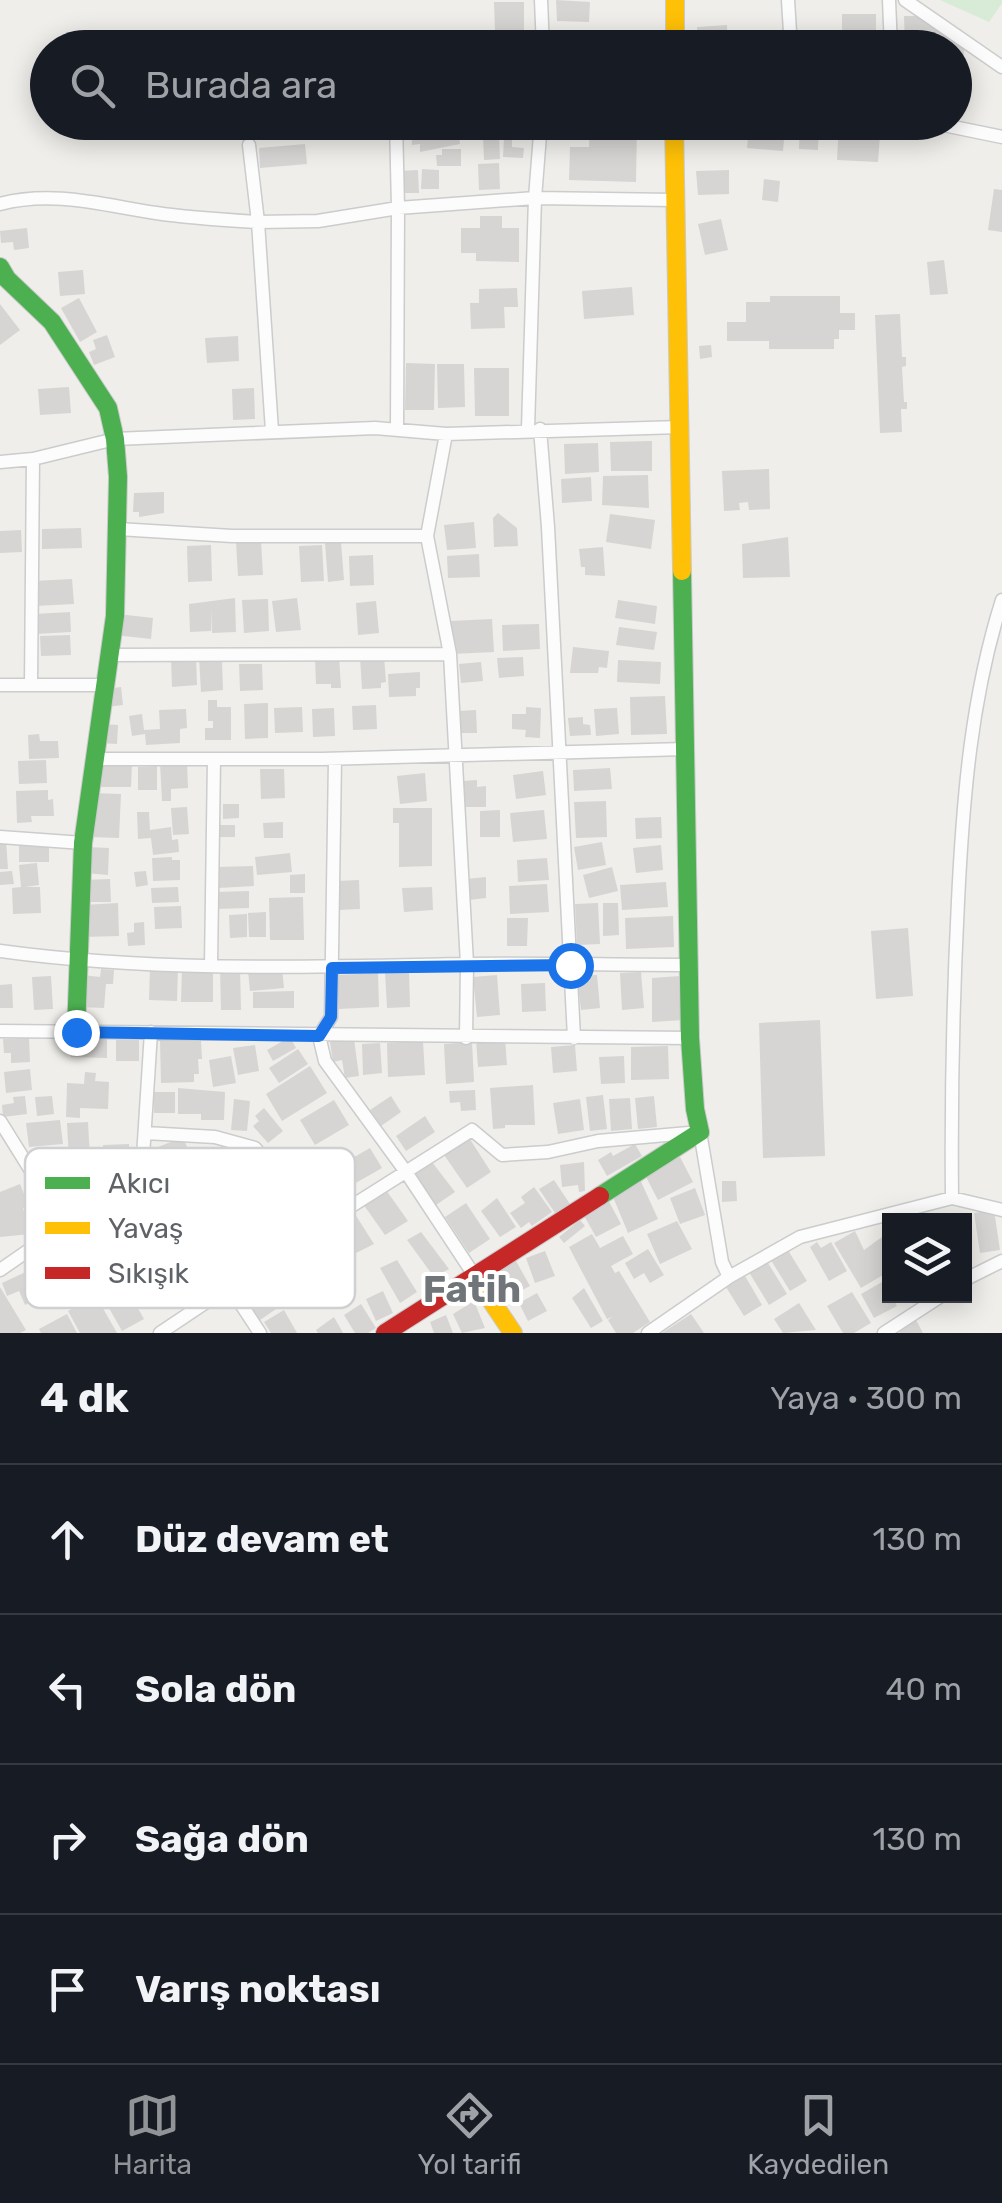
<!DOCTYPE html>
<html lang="tr">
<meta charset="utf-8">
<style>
body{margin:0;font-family:Rubik,sans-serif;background:#20242c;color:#f1f3f6}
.controls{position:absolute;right:30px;bottom:30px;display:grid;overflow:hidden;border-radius:0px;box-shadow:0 5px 25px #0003}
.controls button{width:90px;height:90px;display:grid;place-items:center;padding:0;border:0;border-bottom:2px solid #363941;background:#171b24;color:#f1f3f6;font:50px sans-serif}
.stop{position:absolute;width:30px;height:30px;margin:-22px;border:8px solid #1a73e8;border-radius:50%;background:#fff}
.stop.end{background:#1a73e8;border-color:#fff;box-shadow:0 2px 10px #0008}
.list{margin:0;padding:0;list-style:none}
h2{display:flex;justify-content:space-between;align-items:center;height:130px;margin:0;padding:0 40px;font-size:42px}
h2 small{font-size:32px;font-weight:400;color:#9ea1a6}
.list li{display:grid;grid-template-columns:65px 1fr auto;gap:30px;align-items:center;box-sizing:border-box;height:150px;padding:0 40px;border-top:2px solid #363941}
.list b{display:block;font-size:38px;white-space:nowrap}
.list em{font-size:32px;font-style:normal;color:#9ea1a6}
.icon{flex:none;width:55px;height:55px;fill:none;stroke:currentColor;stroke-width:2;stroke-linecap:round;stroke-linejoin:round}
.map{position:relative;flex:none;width:1002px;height:1333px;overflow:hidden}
.search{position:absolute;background:#171b24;box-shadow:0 5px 25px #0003;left:30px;right:30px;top:30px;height:110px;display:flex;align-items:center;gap:25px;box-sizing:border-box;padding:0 35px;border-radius:55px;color:#9ea1a6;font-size:38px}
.sheet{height:730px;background:#171b24}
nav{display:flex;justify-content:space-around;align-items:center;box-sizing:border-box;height:140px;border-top:2px solid #363941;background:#171b24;font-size:28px;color:#9ea1a6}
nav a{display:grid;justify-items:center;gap:5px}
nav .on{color:#919496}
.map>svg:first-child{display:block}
.green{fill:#d8ebd6}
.building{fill:#d6d5d3}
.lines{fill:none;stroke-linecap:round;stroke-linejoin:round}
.street-casing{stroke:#cbcccc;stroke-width:15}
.fast-casing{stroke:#cacacb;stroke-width:20}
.slow-casing{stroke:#cacacb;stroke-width:20}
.jam-casing{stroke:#cacacb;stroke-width:20}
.street{stroke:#fdfcfc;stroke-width:12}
.fast{stroke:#4caf50;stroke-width:18}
.slow{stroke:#ffc107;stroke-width:18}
.jam{stroke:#c62828;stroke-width:18}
.route{stroke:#1a73e8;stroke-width:12}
.labels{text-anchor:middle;stroke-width:8;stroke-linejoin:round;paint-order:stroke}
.district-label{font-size:38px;font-weight:bold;fill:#70757a;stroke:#fff}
.key{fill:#fff;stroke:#cfd0d2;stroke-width:2.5}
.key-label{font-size:28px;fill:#5f6368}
</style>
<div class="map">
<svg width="1002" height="1333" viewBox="0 0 1002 1333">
<rect width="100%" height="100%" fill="#efeeea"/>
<path class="green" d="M940 0H1002V3L989 22Z"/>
<path class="building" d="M556 0 590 2 589 22 557 21Z
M494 2H524V31H495Z
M842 14H876V39H842Z
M904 16H923L964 43V69L954 67V48H905Z
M727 25 728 48H698L697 27Z
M421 36 423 48H404L403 37Z
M475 37 476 48H449V38Z
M605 39H641V48H605Z
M402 122H448V128L458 127 460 144 420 152V144L412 145 411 129 402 130Z
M548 122 572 126V136L548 138Z
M800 122H819L818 150 799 149Z
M839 122H881L878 162 837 160Z
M590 125 637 127 636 182 569 180 570 147H589Z
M749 126 785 129 783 151 747 148Z
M499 135 500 159 484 160 483 136Z
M504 137H512V147L524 148 523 158 503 157Z
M305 144 307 164 260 168 259 148Z
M442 149H461V166H437L436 155H442Z
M499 163 500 189 479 190 478 164Z
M422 169 439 170V189H421Z
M418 170 419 193H399L398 171Z
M729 170V194L698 195 696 171Z
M764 179 780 181 778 202 762 200Z
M994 189 1002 190V232L988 230Z
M480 216H502V228H519V262L476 261V253H461V228H480Z
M721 219 728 250 705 255 698 224Z
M27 228 29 248 14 250 13 242 1 243 0 231Z
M944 260 948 294 930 295 927 262Z
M83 270 85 294 60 296 58 272Z
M632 287 634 315 584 319 582 291Z
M517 288 518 307H504L505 328 471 329 470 303H479V289Z
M770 296H840V313H855V330H839V339H834V349H769V341H727V322H746V302H770Z
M79 298 97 332 80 342 61 308Z
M0 304 20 330 0 345Z
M900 314 902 357H906V366L902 367 904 402H907V409H901L902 432 880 433 875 315Z
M107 335 115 357 94 365 89 352 96 349 93 340Z
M238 336 239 361 207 363 205 338Z
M711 345 712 357 700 359 699 346Z
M406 363 435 364 434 410H405Z
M437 364H464L465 407 438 408Z
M474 368H509V416H475Z
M69 387 71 413 40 415 38 389Z
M254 388 255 419 233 420 232 389Z
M652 441V471H611L610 442Z
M598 443 599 472 565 474 564 444Z
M769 469 770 509 749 510 748 502 739 503 740 510 724 511 722 471Z
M648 475 649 508 602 505 603 476Z
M591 477 592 501 562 503 561 479Z
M164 492V513L139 517V512H133L134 493Z
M498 513 517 528 518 546 494 547 493 518Z
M610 514 655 520 651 549 606 542Z
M474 522 476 548 447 550 444 525Z
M81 528 82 548 42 549V529Z
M21 530 22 552 0 553V531Z
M788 537 790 577 743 578 742 544Z
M261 541 263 575 238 576 236 542Z
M341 542 344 580 328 582 325 543Z
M211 545 212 581 188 582 187 546Z
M322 545 324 581 301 582 299 546Z
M603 547 605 576 585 575V567H581L579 549Z
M479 554 480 577 448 578 447 556Z
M373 555 374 585 350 586 349 556Z
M72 579 74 604 35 606 34 581Z
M235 598 236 632 212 633 211 609V631L190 632 189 604Z
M297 598 301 630 276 632 272 601Z
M268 599 269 631 244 633 242 600Z
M618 600 657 606 655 624 615 618Z
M376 601 379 633 358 635 356 603Z
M70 612 71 632 36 634 35 614Z
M118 614 153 618 151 639 115 635Z
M492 619 494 652 452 654 450 621Z
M539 624 540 649 503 651 502 625Z
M619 627 657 632 654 650 616 645Z
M70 635 71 655 41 656 40 636Z
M573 647 609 651 607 668 599 667 598 673H570Z
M196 656 197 685 172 687 171 658Z
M339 656 341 688H331V684H316L315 657Z
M384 656 386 682 381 683V688L362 689 360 657Z
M199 657 222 660 223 690 201 692Z
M523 657 524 676 499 678 497 658Z
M618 660 661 662 660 684 617 682Z
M481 662 483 681 461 683 459 664Z
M239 664H262L263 690 240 691Z
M420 672V688H416V696L389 697 388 674Z
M121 687 123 705 106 707 105 689Z
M665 696 667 734 631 735 630 697Z
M208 700H217V707H231V740H205V728H213V721H208Z
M268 703V738L245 739 244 704Z
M376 705 377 729 353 730 352 706Z
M302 707 303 732 275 733 274 708Z
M526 707 541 708 540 738 525 737 526 730 512 729V714H526Z
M334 708 335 736 313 737 312 709Z
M617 708 619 734 596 736 594 709Z
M186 709 187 728 180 729V743L146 745 145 734 132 736 129 716 142 714 144 730 160 729 159 710Z
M476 710 477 733H459V711Z
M583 717V724L590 725 591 735 570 736 568 718Z
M102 724 118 725 117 744 100 743Z
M39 734 40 741H58L59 758 29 759 28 735Z
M46 760 47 783 19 784 18 761Z
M96 762 132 763 131 787H95Z
M187 762 188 788 171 789V801H162L160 763Z
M157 766V790H138V767Z
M610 768 612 789 574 791 573 770Z
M260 769H284L285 798 261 799Z
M543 771 546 795 516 799 513 775Z
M425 773 427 801 400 804 397 776Z
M477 780V787L486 786V807H464L463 781Z
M48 790V800L53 799 54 816H31L32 822 17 823 16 791Z
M92 793 121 794 119 838 90 837Z
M606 801 607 837 576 838 574 802Z
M223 804H239V818L223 819Z
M187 807 189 834 173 835 171 808Z
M393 808H432V866L399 867V823H393Z
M500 810V837H480V811Z
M544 810 547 839 513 842 510 813Z
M137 812H149L150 830 171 827 172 840 178 839 179 852 153 855 151 838 138 839Z
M661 817 662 838 636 839 635 818Z
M283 822V838H264L263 823Z
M217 825H235V837H216Z
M6 840 8 869H0V841Z
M602 842 606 865 578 870 574 847Z
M49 843V862H19V844Z
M661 845 663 870 636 873 633 848Z
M87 847 109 848 108 875 86 873Z
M290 853 292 872 257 875 255 857Z
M172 857V860H180V880L153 881 152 858Z
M547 858 549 880 518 882 517 860Z
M37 863 39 885 25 887H40L41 913 13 914 12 888 21 887 19 865Z
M253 866 254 886 218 888 217 867Z
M612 867 618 891 589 898 583 875Z
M12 871 14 884 0 885V872Z
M146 871 148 885 136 887 134 872Z
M305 874V893H290V875Z
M486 877V898L469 900 466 879Z
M110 879 111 902H85L84 880Z
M359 880 360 909 338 910 337 881Z
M666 882 668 907 622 910 620 885Z
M547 884 549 912 510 914 509 886Z
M178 887 179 902 152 903 151 888Z
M432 887 433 910 404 912 402 888Z
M249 891V908L216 909V892Z
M303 897 304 940H270L269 898Z
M118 903 119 936 84 937 83 905Z
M598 903 600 944 577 945 575 904Z
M603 903H618L619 935 603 936Z
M181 906 182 928 155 929 154 907Z
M266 912V937H249L248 913Z
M247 914V937L230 938 229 915Z
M673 916 674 947 626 949 625 918Z
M507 918H528L527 946H507Z
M144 922 145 945 128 946 127 933 134 932V923Z
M908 928 913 996 876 999 871 931Z
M150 967 178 968 177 1001 149 1000Z
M240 967 241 1010H221L220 968Z
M182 968H213V1002H181Z
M282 968 284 988 250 991 248 971Z
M101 969 114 970 113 984H106L104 1008 80 1007 82 975 100 977Z
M409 971 410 1007 387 1008 385 972Z
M641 972 644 1008 622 1010 620 973Z
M378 973 379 1007 339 1009 337 975Z
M497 975 500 1015 477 1017 473 977Z
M597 975 600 1008 581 1010 577 976Z
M51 976 53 1009 34 1010 32 977Z
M680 976 683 1020 652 1022V978Z
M545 983 546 1011 522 1012 521 984Z
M12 984 13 1008H0V985Z
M294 991V1008H253V992Z
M820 1020 825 1156 763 1158 759 1023Z
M72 1037 107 1038V1058L71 1057Z
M290 1037 296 1048 273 1061 267 1050Z
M29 1038 30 1062 11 1063V1053H4L3 1039Z
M505 1038 507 1065 478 1067 476 1040Z
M354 1039 359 1076 345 1078 342 1060 333 1062 330 1042Z
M116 1040H139V1061H116Z
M160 1041H201L202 1059H198L199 1074H194V1082L161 1083Z
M423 1041 425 1075 388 1077 387 1043Z
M472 1042 474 1082 446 1084 444 1044Z
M380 1043 382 1073 363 1075 362 1044Z
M255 1045 259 1071 238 1075 233 1048Z
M575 1045 577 1071 553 1073 551 1047Z
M668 1046 669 1079 631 1080V1047Z
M298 1049 308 1064 279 1083 269 1068Z
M231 1056 236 1083 213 1087 209 1060Z
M624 1056 625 1083 601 1084 599 1057Z
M310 1066 327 1093 282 1121 266 1094Z
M30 1069 32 1090 6 1093 4 1072Z
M85 1072 96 1073 95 1081 109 1082 108 1109 80 1108V1118L66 1117 67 1083 84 1084Z
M533 1085 535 1125H505V1128L493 1129 490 1088Z
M178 1088 225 1092 224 1120H201V1114H178Z
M475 1090 476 1110 461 1111 460 1102 450 1103 449 1091Z
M154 1092H175V1113H154Z
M603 1095 607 1129 590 1131 586 1097Z
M25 1096 27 1114 3 1117 2 1105 14 1103 13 1097Z
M52 1096 54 1114 37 1116 35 1097Z
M391 1096 401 1112 381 1126 370 1110Z
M654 1096 657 1127 638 1129 635 1098Z
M630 1098 632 1129 611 1131 609 1099Z
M234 1099 250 1101 247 1131 231 1130Z
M580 1099 584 1130 558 1134 553 1103Z
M334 1100 349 1125 315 1145 300 1120Z
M264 1108 283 1131 268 1143 253 1126 259 1121 255 1116Z
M425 1116 435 1132 406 1151 396 1136Z
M60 1120 63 1144 29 1147 26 1123Z
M88 1122 90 1159 69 1160 67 1123Z
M468 1136 491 1172 467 1188 442 1152Z
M183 1137 191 1157 155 1170 148 1151Z
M129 1144 130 1171 104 1172 103 1145Z
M635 1144 642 1156 607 1176 598 1160 611 1152 613 1156Z
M224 1145 227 1152 233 1149 236 1154 242 1151 252 1170 225 1185 208 1153Z
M370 1148 382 1168 354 1184 342 1164Z
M680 1157 693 1182 658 1200 645 1175Z
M432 1162 455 1192 436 1205 412 1173Z
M584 1162 585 1191 579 1192 578 1185 562 1187 560 1165Z
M638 1175 658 1219 628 1233 611 1192Z
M554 1180 570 1204 555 1213 539 1189Z
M722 1181H736L737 1201 722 1202Z
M20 1184 24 1194 30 1193 35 1206 23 1208 30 1234 0 1237V1192Z
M534 1187 552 1212 532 1226 529 1222 521 1228 510 1213 525 1203 521 1197Z
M695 1188 705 1215 680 1224 670 1198Z
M386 1190 408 1221 385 1235 363 1204Z
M497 1198 516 1227 500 1237 481 1211Z
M607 1198 621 1224 596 1237 582 1212Z
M466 1203 490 1239 469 1253 445 1217Z
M994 1210 1000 1250 980 1253 974 1213Z
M353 1211 374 1244 352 1255 330 1224Z
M580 1220 585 1226 564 1243 559 1237Z
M677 1221 692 1249 660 1264 647 1234Z
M855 1231 864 1250 882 1237 890 1248V1284L883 1275 861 1288 834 1243Z
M421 1232 449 1269 434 1277 407 1240Z
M592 1234 600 1248 623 1236 633 1254 611 1266 615 1273 619 1271 650 1322 633 1333H616L608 1320 612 1317 607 1319 569 1247Z
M817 1242 821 1248 831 1242 847 1271 829 1281 810 1247Z
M786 1247 807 1281 790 1291 769 1257Z
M648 1249 664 1275 650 1283 644 1273 634 1279 625 1263Z
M545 1251 555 1276 535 1283 526 1258Z
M765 1258 787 1294 769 1305 747 1269Z
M397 1260 417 1292 400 1303 380 1268Z
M516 1261 530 1286 500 1302 486 1277Z
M30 1270 42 1297 25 1305 19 1291 7 1296 2 1283Z
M258 1275 279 1307 260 1320 236 1288Z
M745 1276 762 1305 744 1316 726 1287Z
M884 1281 897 1306 874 1318 861 1294Z
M0 1287 26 1330 20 1333H0Z
M584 1288 603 1321 591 1328 572 1298Z
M127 1289 144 1319 122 1331 105 1301Z
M383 1291 393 1313 376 1321 366 1299Z
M852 1292 871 1323 854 1333H843L827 1306Z
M537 1293 547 1311 528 1321 519 1303Z
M96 1296 117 1333H80L68 1311Z
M474 1301 485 1328 462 1333 453 1314Z
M799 1303 816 1330 783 1333 774 1319Z
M361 1304 376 1328 368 1333H355L344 1315Z
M284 1310 297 1333H271L264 1322Z
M67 1314 77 1333H41L39 1329Z
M691 1314 704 1333H662Z
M446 1315 453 1333H434L430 1322Z
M334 1317 343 1333H318L316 1330Z
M916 1320 923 1333H900L898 1329Z"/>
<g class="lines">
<defs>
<path id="street" d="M541 0 543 48
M788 0 791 48
M889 0 891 48
M905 0 1002 67
M396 122 398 208 397 430
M929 122 1002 137
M0 204C53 190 103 205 156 213 189 218 225 220 258 222L249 145
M528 429 535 198 541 122
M540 429 548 527 574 1038
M272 431 258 222 318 221 398 208 535 198 674 200
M446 434 427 536 450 654 467 964 466 1038
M0 462 33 459 115 439 375 428 446 434 680 427
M118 529 232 536H427
M108 655 450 654
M31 684 33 459
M0 685H103
M93 759H322L685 749
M335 759 331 1017 319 1036 325 1061 406 1172 476 1278
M0 837 83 843
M0 951C153 972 308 967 462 964 538 963 614 965 690 965
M211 965 214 759
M0 1031 690 1038
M151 1032 142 1172 208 1254 260 1333
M0 1121 38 1182 49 1235
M146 1133 215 1137 255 1148 320 1226
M952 1198C951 1098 953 1000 958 901 963 798 971 698 1002 600
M0 1270 142 1172
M964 1280 1002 1261
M160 1333 320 1226 472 1130 502 1155 548 1152 598 1141 700 1132 722 1262 729 1277
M648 1333 729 1277 800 1237 952 1198 1002 1210
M884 1333 941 1296"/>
<path id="fast" d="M0 267 7 279 52 322 108 408 115 439 118 477 115 616 83 843 76 1032
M600 1196 700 1132 695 1109 690 1038 682 571"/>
<path id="slow" d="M675 0V48
M674 122 682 571
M476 1278 513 1333"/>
<path id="jam" d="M385 1333 600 1196"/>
</defs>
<use href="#street" class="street-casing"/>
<use href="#fast" class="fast-casing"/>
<use href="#slow" class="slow-casing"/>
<use href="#jam" class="jam-casing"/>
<use href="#street" class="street"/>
<use href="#fast" class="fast"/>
<use href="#slow" class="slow"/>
<use href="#jam" class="jam"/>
</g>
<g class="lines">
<path class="route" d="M76 1032 319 1036 331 1017 332 968 570 965"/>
</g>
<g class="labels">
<g class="district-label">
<text x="472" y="1302">Fatih</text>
</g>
</g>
<rect x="25" y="1148" width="330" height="160" rx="15" class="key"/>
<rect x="45" y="1177" width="45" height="12" fill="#4caf50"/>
<rect x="45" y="1222" width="45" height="12" fill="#ffc107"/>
<rect x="45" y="1267" width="45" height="12" fill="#c62828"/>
<g class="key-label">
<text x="108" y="1193">Akıcı</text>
<text x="108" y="1238">Yavaş</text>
<text x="108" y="1283">Sıkışık</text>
</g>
</svg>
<div class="controls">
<button><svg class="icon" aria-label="layers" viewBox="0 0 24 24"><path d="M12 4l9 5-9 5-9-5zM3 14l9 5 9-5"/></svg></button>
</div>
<div class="stop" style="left:570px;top:965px"></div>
<div class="stop end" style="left:76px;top:1032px"></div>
<div class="search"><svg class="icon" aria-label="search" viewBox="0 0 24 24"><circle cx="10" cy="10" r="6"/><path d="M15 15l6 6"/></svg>Burada ara</div>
</div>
<section class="sheet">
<h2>4 dk<small>Yaya · 300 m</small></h2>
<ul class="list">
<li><svg class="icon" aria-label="ahead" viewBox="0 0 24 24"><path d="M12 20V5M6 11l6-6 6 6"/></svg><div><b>Düz devam et</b></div><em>130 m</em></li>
<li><svg class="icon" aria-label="left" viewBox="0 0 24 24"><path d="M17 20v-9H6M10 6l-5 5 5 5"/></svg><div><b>Sola dön</b></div><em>40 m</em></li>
<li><svg class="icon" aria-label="right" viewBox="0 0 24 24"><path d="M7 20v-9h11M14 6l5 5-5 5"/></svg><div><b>Sağa dön</b></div><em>130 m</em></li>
<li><svg class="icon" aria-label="arrive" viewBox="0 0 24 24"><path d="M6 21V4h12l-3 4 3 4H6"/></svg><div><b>Varış noktası</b></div></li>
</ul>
</section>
<nav>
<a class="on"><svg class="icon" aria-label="map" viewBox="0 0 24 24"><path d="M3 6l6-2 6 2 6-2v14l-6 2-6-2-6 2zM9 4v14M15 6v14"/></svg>Harita</a>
<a><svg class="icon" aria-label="directions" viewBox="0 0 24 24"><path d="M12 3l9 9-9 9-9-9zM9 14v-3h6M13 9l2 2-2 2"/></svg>Yol tarifi</a>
<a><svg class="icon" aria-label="saved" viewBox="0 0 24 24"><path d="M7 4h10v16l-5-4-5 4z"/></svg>Kaydedilen</a>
</nav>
